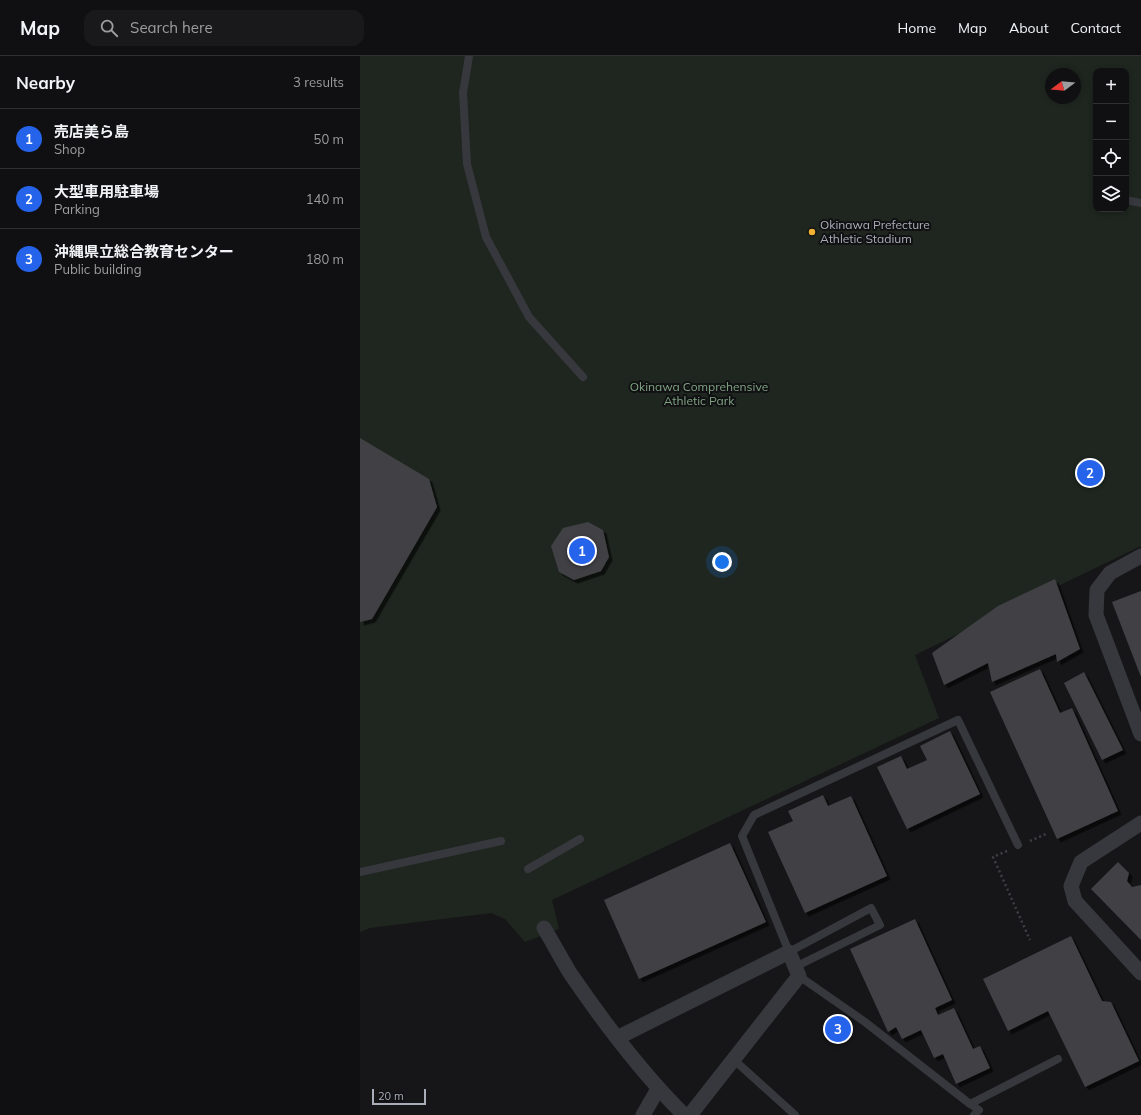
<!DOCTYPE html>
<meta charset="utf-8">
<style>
body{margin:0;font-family:Mulish,"Noto Sans JP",sans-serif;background:#19191b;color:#f1f3f6}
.controls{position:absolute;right:12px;top:12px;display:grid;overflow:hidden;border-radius:8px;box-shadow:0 2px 6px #0003}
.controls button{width:36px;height:36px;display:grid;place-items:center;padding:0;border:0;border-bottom:1px solid #303032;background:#101012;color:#f1f3f6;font:20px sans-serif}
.compass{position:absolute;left:685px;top:12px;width:36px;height:36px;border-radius:50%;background:#101012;box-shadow:0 2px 6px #0003;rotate:254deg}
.scale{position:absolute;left:12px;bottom:10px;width:54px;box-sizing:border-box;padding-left:4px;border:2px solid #a8adb8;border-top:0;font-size:11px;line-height:14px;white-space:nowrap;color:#a8adb8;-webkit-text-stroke:3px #111113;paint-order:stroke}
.you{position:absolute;left:362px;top:506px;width:14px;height:14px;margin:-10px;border:3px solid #fff;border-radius:50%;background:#1a73e8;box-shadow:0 0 0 6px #1a73e833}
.badge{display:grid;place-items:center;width:26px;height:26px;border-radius:50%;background:#2563eb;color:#fff;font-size:13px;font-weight:700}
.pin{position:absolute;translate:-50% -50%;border:2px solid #fff;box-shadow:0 1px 4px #0006}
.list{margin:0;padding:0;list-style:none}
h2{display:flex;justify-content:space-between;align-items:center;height:52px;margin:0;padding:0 16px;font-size:17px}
h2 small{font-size:13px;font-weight:400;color:#9c9d9f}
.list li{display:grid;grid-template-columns:26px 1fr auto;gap:12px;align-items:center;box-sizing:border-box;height:60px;padding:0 16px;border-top:1px solid #303032}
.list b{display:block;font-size:15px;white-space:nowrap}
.list p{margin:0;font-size:13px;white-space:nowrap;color:#9c9d9f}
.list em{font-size:13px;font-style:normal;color:#9c9d9f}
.icon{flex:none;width:22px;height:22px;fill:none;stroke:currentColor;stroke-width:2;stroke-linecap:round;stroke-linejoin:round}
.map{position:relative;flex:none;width:781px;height:1059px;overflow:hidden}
header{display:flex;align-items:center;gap:24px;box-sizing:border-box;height:56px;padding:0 20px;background:#101012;border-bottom:1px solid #303032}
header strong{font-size:19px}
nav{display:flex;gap:22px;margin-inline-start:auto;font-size:14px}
.search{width:280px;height:36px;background:#19191b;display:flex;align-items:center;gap:10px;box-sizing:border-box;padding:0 14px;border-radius:12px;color:#9c9d9f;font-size:15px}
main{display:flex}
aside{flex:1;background:#101012}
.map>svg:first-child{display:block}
.green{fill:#1e261f;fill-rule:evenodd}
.building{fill:#404145;filter:url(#shadow)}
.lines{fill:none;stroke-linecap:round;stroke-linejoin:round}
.path{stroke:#3d3f44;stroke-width:2.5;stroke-dasharray:2 3;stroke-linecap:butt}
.lane{stroke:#37383d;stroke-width:8}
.street{stroke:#37383d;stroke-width:15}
.poi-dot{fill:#f2b134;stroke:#111113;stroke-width:1.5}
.labels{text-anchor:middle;stroke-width:4;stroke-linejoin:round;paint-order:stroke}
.poi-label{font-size:12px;fill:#a8adb8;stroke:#111113;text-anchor:start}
.park-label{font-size:12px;fill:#7fa381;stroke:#111113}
</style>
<header>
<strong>Map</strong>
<div class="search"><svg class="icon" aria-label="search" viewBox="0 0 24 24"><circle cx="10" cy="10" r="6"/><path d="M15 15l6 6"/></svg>Search here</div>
<nav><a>Home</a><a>Map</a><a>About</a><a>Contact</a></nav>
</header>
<main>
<aside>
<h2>Nearby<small>3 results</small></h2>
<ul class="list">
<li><span class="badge">1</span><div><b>売店美ら島</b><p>Shop</p></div><em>50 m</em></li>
<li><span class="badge">2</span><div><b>大型車用駐車場</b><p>Parking</p></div><em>140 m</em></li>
<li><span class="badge">3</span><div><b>沖縄県立総合教育センター</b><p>Public building</p></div><em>180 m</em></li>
</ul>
</aside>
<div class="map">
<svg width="781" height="1059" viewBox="0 0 781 1059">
<defs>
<filter id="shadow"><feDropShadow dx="3.5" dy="3.5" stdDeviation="0" flood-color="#0009"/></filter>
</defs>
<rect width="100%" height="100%" fill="#161618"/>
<path class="green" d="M0 0H781V490L555 599 579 662 192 844 199 873 165 886 145 863 131 857 10 872 0 876ZM736 15H766V153H736ZM691 18H715V42H691Z"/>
<path class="building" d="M0 382 69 423 77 451 12 563 0 566Z
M228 466 243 474 249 501 241 515 214 524 199 516 191 490 203 472Z
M695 523 720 593 697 606 696 598 632 626 628 607 584 629 572 597 638 550Z
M781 535V621L752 546Z
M680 613 700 657 712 652 758 755 697 783 630 636Z
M724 616 763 694 742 704 704 627Z
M590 675 620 738 547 773 517 711 541 700 547 713 567 704 560 690Z
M463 739 468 750 491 740 527 820 445 857 408 776 433 765 428 755Z
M370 787 406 866 279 923 244 844Z
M758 806 769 817 767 825 772 831 781 829V884L731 833Z
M555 863 592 944 575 952 578 959 594 952 613 993 620 990 630 1012 596 1028 583 998 574 1002 561 974 542 983 536 971 528 976 490 893Z
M711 880 742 945 751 946 779 1005 725 1031 688 955 648 975 623 923Z"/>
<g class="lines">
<path class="path" d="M670 785 686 778
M647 795 633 801 670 884"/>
<path class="lane" d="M109 0 103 37 107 108 126 181 169 261 223 321
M766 144 781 147
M168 813 220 783
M0 816 141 785
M435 911 520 869 511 852 429 896 382 780 394 759 598 664 658 789
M439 920 505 966 610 1048 698 1003
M373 1003 435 1059
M610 1048 619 1054 614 1059"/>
<path class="street" d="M781 500 750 517 737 534 736 559 781 678
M781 767 721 806 711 830 715 845 781 917
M184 872C193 887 201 902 210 917 244 967 281 1016 324 1059
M257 982 429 896 439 920 330 1059
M283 1059 298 1033"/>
</g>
<circle class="poi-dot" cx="452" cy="176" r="4"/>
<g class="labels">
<g class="poi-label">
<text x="460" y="173">Okinawa Prefecture<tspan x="460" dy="14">Athletic Stadium</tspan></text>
</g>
<g class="park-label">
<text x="339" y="335">Okinawa Comprehensive<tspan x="339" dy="14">Athletic Park</tspan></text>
</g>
</g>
</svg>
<div class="controls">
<button>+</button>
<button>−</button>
<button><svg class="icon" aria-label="locate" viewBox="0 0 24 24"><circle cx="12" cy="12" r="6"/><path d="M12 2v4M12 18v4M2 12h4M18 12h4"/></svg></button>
<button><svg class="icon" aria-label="layers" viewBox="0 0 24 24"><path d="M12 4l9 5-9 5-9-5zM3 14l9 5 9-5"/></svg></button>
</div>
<svg class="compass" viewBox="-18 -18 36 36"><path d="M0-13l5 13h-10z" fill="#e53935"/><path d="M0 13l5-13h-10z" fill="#9c9d9f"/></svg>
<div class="scale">20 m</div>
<div class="you"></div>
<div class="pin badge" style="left:222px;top:495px">1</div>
<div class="pin badge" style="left:730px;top:417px">2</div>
<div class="pin badge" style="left:478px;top:973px">3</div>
</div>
</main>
